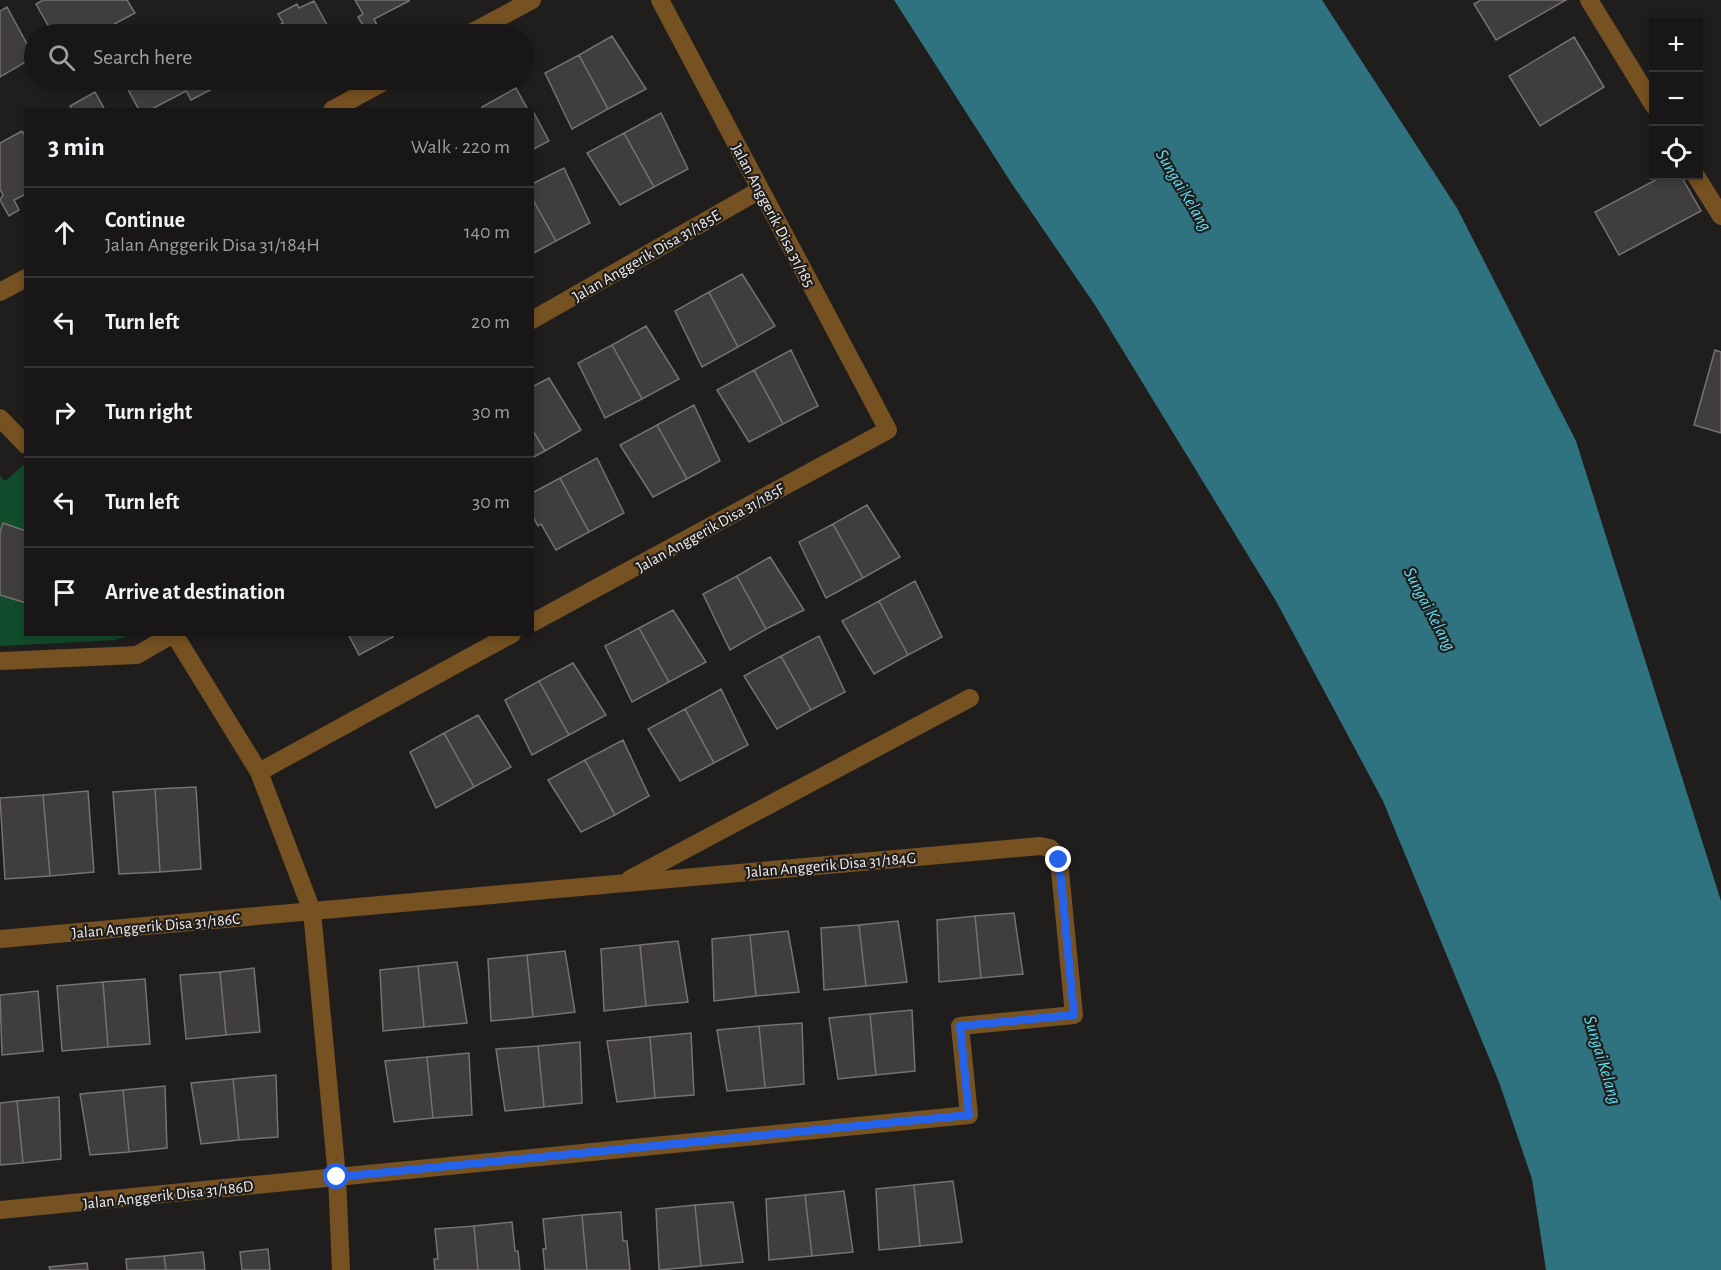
<!DOCTYPE html>
<meta charset="utf-8">
<style>
body{margin:0;font-family:"Alegreya Sans",sans-serif;background:#211f1f;color:#f1f3f6}
.controls{position:absolute;right:18px;top:18px;display:grid;overflow:hidden;border-radius:0px;box-shadow:0 3px 9px #0003}
.controls button{width:54px;height:54px;display:grid;place-items:center;padding:0;border:0;border-bottom:2px solid #363535;background:#181616;color:#f1f3f6;font:30px sans-serif}
.stop{position:absolute;width:18px;height:18px;margin:-14px;border:4px solid #2563eb;border-radius:50%;background:#fff}
.stop.end{background:#2563eb;border-color:#fff;box-shadow:0 2px 6px #0008}
.list{margin:0;padding:0;list-style:none}
h2{display:flex;justify-content:space-between;align-items:center;height:78px;margin:0;padding:0 24px;font-size:26px}
h2 small{font-size:20px;font-weight:400;color:#9f9fa1}
.list li{display:grid;grid-template-columns:39px 1fr auto;gap:18px;align-items:center;box-sizing:border-box;height:90px;padding:0 24px;border-top:2px solid #363535}
.list b{display:block;font-size:22px;white-space:nowrap}
.list p{margin:0;font-size:20px;white-space:nowrap;color:#9f9fa1}
.list em{font-size:20px;font-style:normal;color:#9f9fa1}
.icon{flex:none;width:33px;height:33px;fill:none;stroke:currentColor;stroke-width:2;stroke-linecap:round;stroke-linejoin:round}
.map{position:relative;flex:none;width:1721px;height:1270px;overflow:hidden}
.search{position:absolute;background:#181616;box-shadow:0 3px 9px #0003;left:24px;top:24px;width:510px;height:66px;display:flex;align-items:center;gap:15px;box-sizing:border-box;padding:0 21px;border-radius:33px;color:#9f9fa1;font-size:22px}
.panel{position:absolute;background:#181616;box-shadow:0 3px 9px #0003;left:24px;top:108px;width:510px;height:528px;border-radius:0px}
.map>svg:first-child{display:block}
.green{fill:#114c2c}
.water{fill:#2f7380}
.building{fill:#403e3c;stroke:#757270;stroke-width:1.5}
.lines{fill:none;stroke-linecap:round;stroke-linejoin:round}
.street{stroke:#765121;stroke-width:18}
.route{stroke:#2563eb;stroke-width:8}
.labels{text-anchor:middle;stroke-width:4.5;stroke-linejoin:round;paint-order:stroke}
.street-label{font-size:16px;fill:#f0eeed;stroke:#201e1d}
.water-label{font-size:18px;font-style:italic;fill:#5cdff7;stroke:#201e1d}
</style>
<div class="map">
<svg width="1721" height="1270" viewBox="0 0 1721 1270">
<rect width="100%" height="100%" fill="#201e1d"/>
<path class="green" d="M25 464 26 634 130 635 115 640 0 646V476L5 481Z"/>
<path class="water" d="M894 0H1322L1457 208 1576 441 1721 901V1270H1546L1532 1179 1499 1082 1383 801 1276 601 1095 305 1012 184Z"/>
<path class="building" d="M43 0H127L135 13 96 34H53L36 4Z
M355 0H409V1L374 19 379 29 368 34 358 17 363 14Z
M1481 0H1566L1496 40 1474 4Z
M314 1 332 34H274L272 29 283 23 278 14 297 4 299 8Z
M7 7 34 57 0 77V11Z
M612 36 646 89 608 109 579 55Z
M1574 37 1604 87 1540 126 1509 76Z
M579 55 608 109 572 129 545 73Z
M129 80H215L218 86 191 100 186 91 150 110H139L124 82Z
M516 88 528 110H483L482 107Z
M95 92 105 110H72L70 106Z
M534 113 549 141 532 150V114Z
M661 113 688 169 654 187 624 133Z
M22 131 26 137V194L14 200 19 210 9 216 0 200 3 195 0 189V143Z
M624 133 654 187 620 205 587 153Z
M564 168 590 223 556 241 532 198V184Z
M1663 176H1681L1701 211 1619 255 1595 212Z
M532 198 556 241 532 254Z
M742 274 775 326 738 347 709 292Z
M709 292 738 347 702 367 675 311Z
M646 326 679 379 642 399 612 345Z
M612 345 642 399 605 418 578 363Z
M791 350 818 406 783 424 754 370Z
M1715 350 1721 352V433L1694 425Z
M754 370 783 424 749 442 717 390Z
M549 378 581 430 545 451 532 429V387Z
M694 405 720 461 687 479 657 425Z
M657 425 687 479 653 497 620 445Z
M532 429 545 451 532 458Z
M597 458 624 513 589 532 560 478Z
M560 478 589 532 556 550 541 524 538 526 532 515V493Z
M867 505 900 557 863 578 833 524Z
M3 523 26 531V603L0 595V532Z
M833 524 863 578 826 598 799 542Z
M770 557 804 610 766 629 737 576Z
M737 576 766 629 730 650 703 594Z
M915 581 942 637 908 655 879 601Z
M879 601 908 655 874 674 842 621Z
M673 610 706 662 669 682 639 628Z
M639 628 669 682 632 702 605 646Z
M348 634H392L393 637 359 655Z
M819 636 845 692 811 710 781 656Z
M781 656 811 710 777 729 744 676Z
M573 663 606 715 569 735 539 681Z
M539 681 569 735 532 755 505 700Z
M721 689 748 745 714 763 685 709Z
M685 709 714 763 680 781 648 729Z
M478 715 511 767 474 787 444 733Z
M444 733 474 787 436 808 410 752Z
M623 740 649 796 615 815 585 760Z
M585 760 615 815 581 832 548 780Z
M196 787 201 869 160 872 155 789Z
M155 789 160 872 119 874 113 792Z
M88 791 94 872 50 876 43 795Z
M43 795 50 876 5 879 0 798Z
M1014 913 1023 974 981 978 975 916Z
M975 916 981 978 939 982 937 920Z
M898 921 907 982 866 986 859 925Z
M859 925 866 986 824 990 821 928Z
M788 931 799 992 756 996 750 935Z
M750 935 756 996 714 1001 712 939Z
M678 941 688 1002 646 1006 640 945Z
M640 945 646 1006 604 1011 601 949Z
M565 951 575 1012 533 1017 527 955Z
M527 955 533 1017 491 1021 488 959Z
M457 962 467 1023 424 1027 418 966Z
M418 966 424 1027 383 1031 380 970Z
M254 968 260 1032 226 1035 220 972Z
M220 972 226 1035 186 1039 180 975Z
M145 979 150 1044 108 1047 103 982Z
M103 982 108 1047 62 1051 57 986Z
M38 991 43 1051 2 1055 0 995Z
M912 1010 915 1071 876 1075 870 1014Z
M870 1014 876 1075 838 1079 829 1018Z
M802 1023 804 1084 765 1088 759 1026Z
M759 1026 765 1088 727 1091 717 1030Z
M691 1033 694 1095 655 1098 650 1037Z
M650 1037 655 1098 617 1102 607 1041Z
M580 1042 582 1103 544 1107 538 1046Z
M538 1046 544 1107 505 1111 496 1049Z
M469 1053 472 1115 433 1118 427 1057Z
M427 1057 433 1118 394 1122 385 1061Z
M276 1075 278 1137 239 1140 233 1079Z
M233 1079 239 1140 201 1144 191 1083Z
M165 1086 167 1148 129 1152 123 1090Z
M123 1090 129 1152 90 1155 80 1094Z
M59 1097 61 1159 23 1163 17 1101Z
M17 1101 23 1163 0 1165V1103Z
M953 1181 962 1242 920 1246 914 1185Z
M914 1185 920 1246 879 1250 876 1189Z
M844 1191 853 1252 812 1256 805 1195Z
M805 1195 812 1256 769 1260 766 1199Z
M733 1202 743 1262 701 1266 695 1205Z
M695 1205 701 1266 659 1270 656 1209Z
M621 1212 623 1241H627L630 1270H587L582 1215Z
M582 1215 587 1270H545L543 1249H546L543 1219Z
M512 1222 515 1251H518L520 1270H478L474 1226Z
M474 1226 478 1270H435L434 1259H438L435 1229Z
M268 1249 270 1270H242L240 1252Z
M203 1252 205 1270H166L164 1256Z
M164 1256 166 1270H127L126 1259Z
M87 1263 88 1270H50L49 1267Z"/>
<g class="lines">
<path class="street" d="M1589 0 1654 106
M469 34 532 0
M332 110 387 80
M1696 176 1721 216
M0 292 26 278
M532 320 760 190
M0 418 26 445
M532 623 888 430 660 0
M174 634 259 772 312 911 337 1177 341 1270
M0 661 137 655 173 634
M259 772 512 634
M630 879 970 698
M0 939 1040 846 1050 848 1059 860 1074 1015 960 1026 969 1115 0 1210"/>
</g>
<g class="lines">
<path class="route" d="M337 1177 969 1115 960 1026 1074 1015 1059 860"/>
</g>
<g class="labels">
<g class="street-label">
<text transform="translate(774 215) rotate(62)" y="6">Jalan Anggerik Disa 31/185</text>
<text transform="translate(646 255) rotate(-30)" y="6">Jalan Anggerik Disa 31/185E</text>
<text transform="translate(710 527) rotate(-29)" y="6">Jalan Anggerik Disa 31/185F</text>
<text transform="translate(831 864) rotate(-5)" y="6">Jalan Anggerik Disa 31/184G</text>
<text transform="translate(156 925) rotate(-5)" y="6">Jalan Anggerik Disa 31/186C</text>
<text transform="translate(168 1194) rotate(-6)" y="6">Jalan Anggerik Disa 31/186D</text>
</g>
<g class="water-label">
<text transform="translate(1184 190) rotate(59)" y="6">Sungai Kelang</text>
<text transform="translate(1430 609) rotate(62)" y="6">Sungai Kelang</text>
<text transform="translate(1603 1060) rotate(73)" y="6">Sungai Kelang</text>
</g>
</g>
</svg>
<div class="controls">
<button>+</button>
<button>−</button>
<button><svg class="icon" aria-label="locate" viewBox="0 0 24 24"><circle cx="12" cy="12" r="6"/><path d="M12 2v4M12 18v4M2 12h4M18 12h4"/></svg></button>
</div>
<div class="stop" style="left:337px;top:1177px"></div>
<div class="stop end" style="left:1059px;top:860px"></div>
<div class="search"><svg class="icon" aria-label="search" viewBox="0 0 24 24"><circle cx="10" cy="10" r="6"/><path d="M15 15l6 6"/></svg>Search here</div>
<section class="panel">
<h2>3 min<small>Walk · 220 m</small></h2>
<ul class="list">
<li><svg class="icon" aria-label="ahead" viewBox="0 0 24 24"><path d="M12 20V5M6 11l6-6 6 6"/></svg><div><b>Continue</b><p>Jalan Anggerik Disa 31/184H</p></div><em>140 m</em></li>
<li><svg class="icon" aria-label="left" viewBox="0 0 24 24"><path d="M17 20v-9H6M10 6l-5 5 5 5"/></svg><div><b>Turn left</b></div><em>20 m</em></li>
<li><svg class="icon" aria-label="right" viewBox="0 0 24 24"><path d="M7 20v-9h11M14 6l5 5-5 5"/></svg><div><b>Turn right</b></div><em>30 m</em></li>
<li><svg class="icon" aria-label="left" viewBox="0 0 24 24"><path d="M17 20v-9H6M10 6l-5 5 5 5"/></svg><div><b>Turn left</b></div><em>30 m</em></li>
<li><svg class="icon" aria-label="arrive" viewBox="0 0 24 24"><path d="M6 21V4h12l-3 4 3 4H6"/></svg><div><b>Arrive at destination</b></div></li>
</ul>
</section>
</div>
